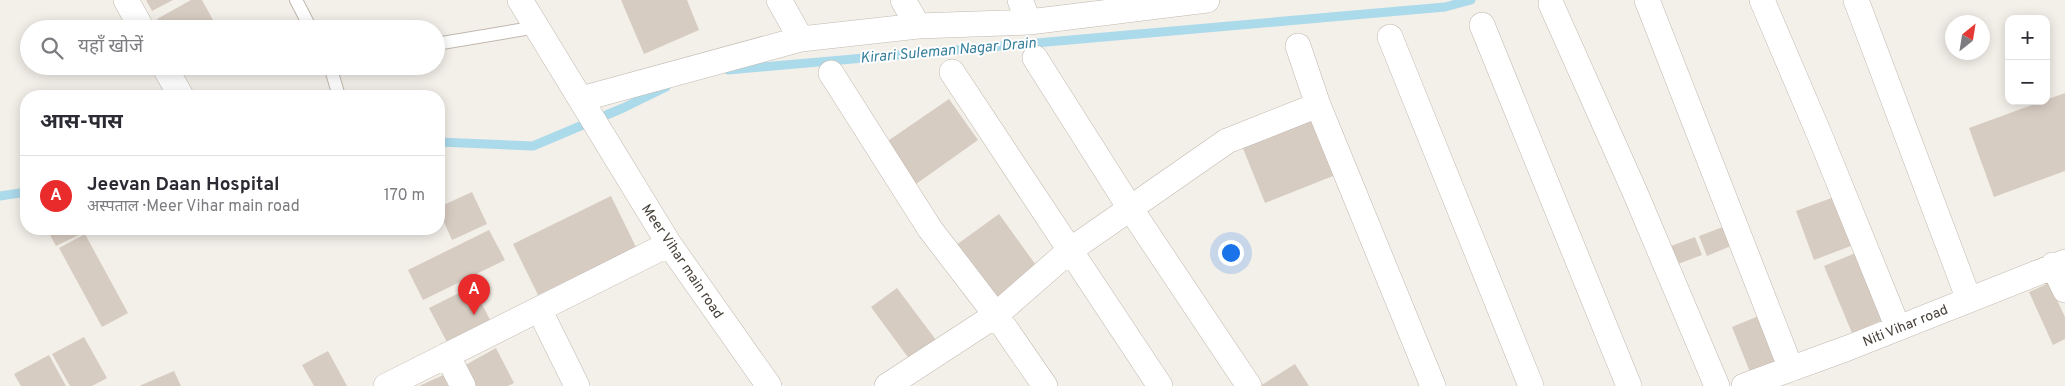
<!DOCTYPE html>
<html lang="hi">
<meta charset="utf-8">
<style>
body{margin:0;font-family:Overpass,"Noto Sans Devanagari",sans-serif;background:#f2f2f3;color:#2b2b33}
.controls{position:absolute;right:15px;top:15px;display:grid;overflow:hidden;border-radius:10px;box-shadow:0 2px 12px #0003}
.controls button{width:45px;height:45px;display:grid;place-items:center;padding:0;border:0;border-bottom:1px solid #e1e1e2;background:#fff;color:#2b2b33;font:25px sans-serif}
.compass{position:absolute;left:1945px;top:15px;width:45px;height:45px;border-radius:50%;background:#fff;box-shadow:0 2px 12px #0003;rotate:30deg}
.you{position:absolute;left:1230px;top:252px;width:18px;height:18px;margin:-12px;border:4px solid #fff;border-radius:50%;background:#1a73e8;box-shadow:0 0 0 8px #1a73e833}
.badge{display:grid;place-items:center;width:32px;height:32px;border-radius:50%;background:#e92b2b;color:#fff;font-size:16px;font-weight:700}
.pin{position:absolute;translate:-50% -41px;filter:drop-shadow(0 1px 2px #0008)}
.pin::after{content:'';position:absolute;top:26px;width:18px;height:15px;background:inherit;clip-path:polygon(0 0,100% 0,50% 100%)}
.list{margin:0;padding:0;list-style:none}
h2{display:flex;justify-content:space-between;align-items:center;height:65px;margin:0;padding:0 20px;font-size:21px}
h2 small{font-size:16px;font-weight:400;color:#7c7c81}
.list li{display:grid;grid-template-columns:32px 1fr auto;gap:15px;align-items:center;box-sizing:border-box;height:80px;padding:0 20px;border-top:1px solid #e1e1e2}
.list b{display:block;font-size:19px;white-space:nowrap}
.list p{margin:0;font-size:16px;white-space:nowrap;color:#7c7c81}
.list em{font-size:16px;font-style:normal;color:#7c7c81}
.icon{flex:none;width:28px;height:28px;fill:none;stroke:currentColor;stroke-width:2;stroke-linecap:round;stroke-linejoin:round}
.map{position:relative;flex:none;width:2065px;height:386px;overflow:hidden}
.search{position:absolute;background:#fff;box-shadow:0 2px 12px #0003;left:20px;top:20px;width:425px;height:55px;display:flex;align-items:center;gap:12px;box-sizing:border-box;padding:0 18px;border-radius:28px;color:#7c7c81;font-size:19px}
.panel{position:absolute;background:#fff;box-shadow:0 2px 12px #0003;left:20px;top:90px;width:425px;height:145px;border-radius:20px}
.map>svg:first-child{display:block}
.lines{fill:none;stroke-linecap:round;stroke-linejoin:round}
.stream{stroke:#abdaeb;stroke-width:9}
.building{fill:#d7ccc2}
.lane-casing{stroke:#c1b8af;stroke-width:14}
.street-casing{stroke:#c1b8af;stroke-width:26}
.lane{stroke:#fff;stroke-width:12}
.street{stroke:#fff;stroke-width:25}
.labels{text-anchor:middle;stroke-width:4;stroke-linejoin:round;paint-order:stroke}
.street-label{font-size:14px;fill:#463f38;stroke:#fff}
.water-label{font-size:15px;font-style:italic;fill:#357f9b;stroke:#fff}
</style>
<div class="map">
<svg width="2065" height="386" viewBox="0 0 2065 386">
<rect width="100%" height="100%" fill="#f3efe9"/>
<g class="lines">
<path class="stream" d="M728 70 1445 7 1471 0
M439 142 533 146 623 108 666 87
M0 196 26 192"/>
</g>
<path class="building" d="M146 0H173L152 11Z
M191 0H202L213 20 197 29H162L157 19Z
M621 0H687L699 30 644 54Z
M2065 93V171L1994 197 1969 128Z
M949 99 978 140 909 189 879 147Z
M1314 117 1338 174 1265 203 1242 146Z
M472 192 487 224 452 240 439 211V207Z
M611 196 636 247 538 295 513 244Z
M1837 196 1856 244 1814 260 1796 211Z
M999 214 1038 268 990 302 952 248Z
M1731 224 1738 243 1707 256 1699 236Z
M47 229H81L83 233 56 246Z
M489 230 505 260 423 300 408 270Z
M85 234 128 313 102 327 59 248Z
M1695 237 1702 255 1670 267 1663 249Z
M1858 252 1885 319 1852 333 1824 266Z
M2049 283 2065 317V339L2053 345 2029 292Z
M473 286 492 324 449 346 429 308Z
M897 288 936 340 910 360 871 307Z
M1761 315 1780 360 1750 372 1732 327Z
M84 337 107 378 92 386H70L52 354Z
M496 348 514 383 508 386H469L460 368Z
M328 351 347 386H314L302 365Z
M49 355 66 386H21L14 374Z
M1295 364 1309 386H1260Z
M174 371 181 386H139Z
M450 372 457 386H419Z"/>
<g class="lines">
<defs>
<path id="lane" d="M296 0 311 29
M436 44 537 27
M330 66 339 96"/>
<path id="street" d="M126 0 142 29
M520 0 669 244 769 386
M779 0 801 39
M903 0 918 26
M1020 0 1029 22
M1647 0 1791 369
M1762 0 1820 136 1898 328
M1856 0 1969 300
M1551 4 1634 190 1717 386
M1482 25 1629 386
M1390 37 1531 386
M1298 46 1318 105 1433 386
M1035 58 1130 208 1249 386
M164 66 181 96
M952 72 1160 386
M831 73 930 229 996 315 1045 386
M581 99 801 39 918 26 1029 22 1207 0
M2053 265 2065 290
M539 309 577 386
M447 355 463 386
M386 386 669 244
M887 386 996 315 1069 251 1227 141 1318 105
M1744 386 1848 348 2065 262"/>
</defs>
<use href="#lane" class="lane-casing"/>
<use href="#street" class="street-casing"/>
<use href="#lane" class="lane"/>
<use href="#street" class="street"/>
</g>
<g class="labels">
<g class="street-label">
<text transform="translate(683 261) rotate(56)" y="5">Meer Vihar main road</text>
<text transform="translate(1905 325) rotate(-22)" y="5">Niti Vihar road</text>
</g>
<g class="water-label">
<text transform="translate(948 50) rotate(-5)" y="5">Kirari Suleman Nagar Drain</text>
</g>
</g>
</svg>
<div class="controls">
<button>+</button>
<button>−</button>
</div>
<svg class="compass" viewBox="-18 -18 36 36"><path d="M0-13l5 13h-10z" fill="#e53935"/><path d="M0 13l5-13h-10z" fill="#7c7c81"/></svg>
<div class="you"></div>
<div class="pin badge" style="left:474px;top:315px">A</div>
<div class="search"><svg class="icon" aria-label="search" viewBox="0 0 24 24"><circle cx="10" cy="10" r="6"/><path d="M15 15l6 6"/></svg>यहाँ खोजें</div>
<section class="panel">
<h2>आस-पास<small></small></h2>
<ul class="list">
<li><span class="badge">A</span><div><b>Jeevan Daan Hospital</b><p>अस्पताल · Meer Vihar main road</p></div><em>170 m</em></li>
</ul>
</section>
</div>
